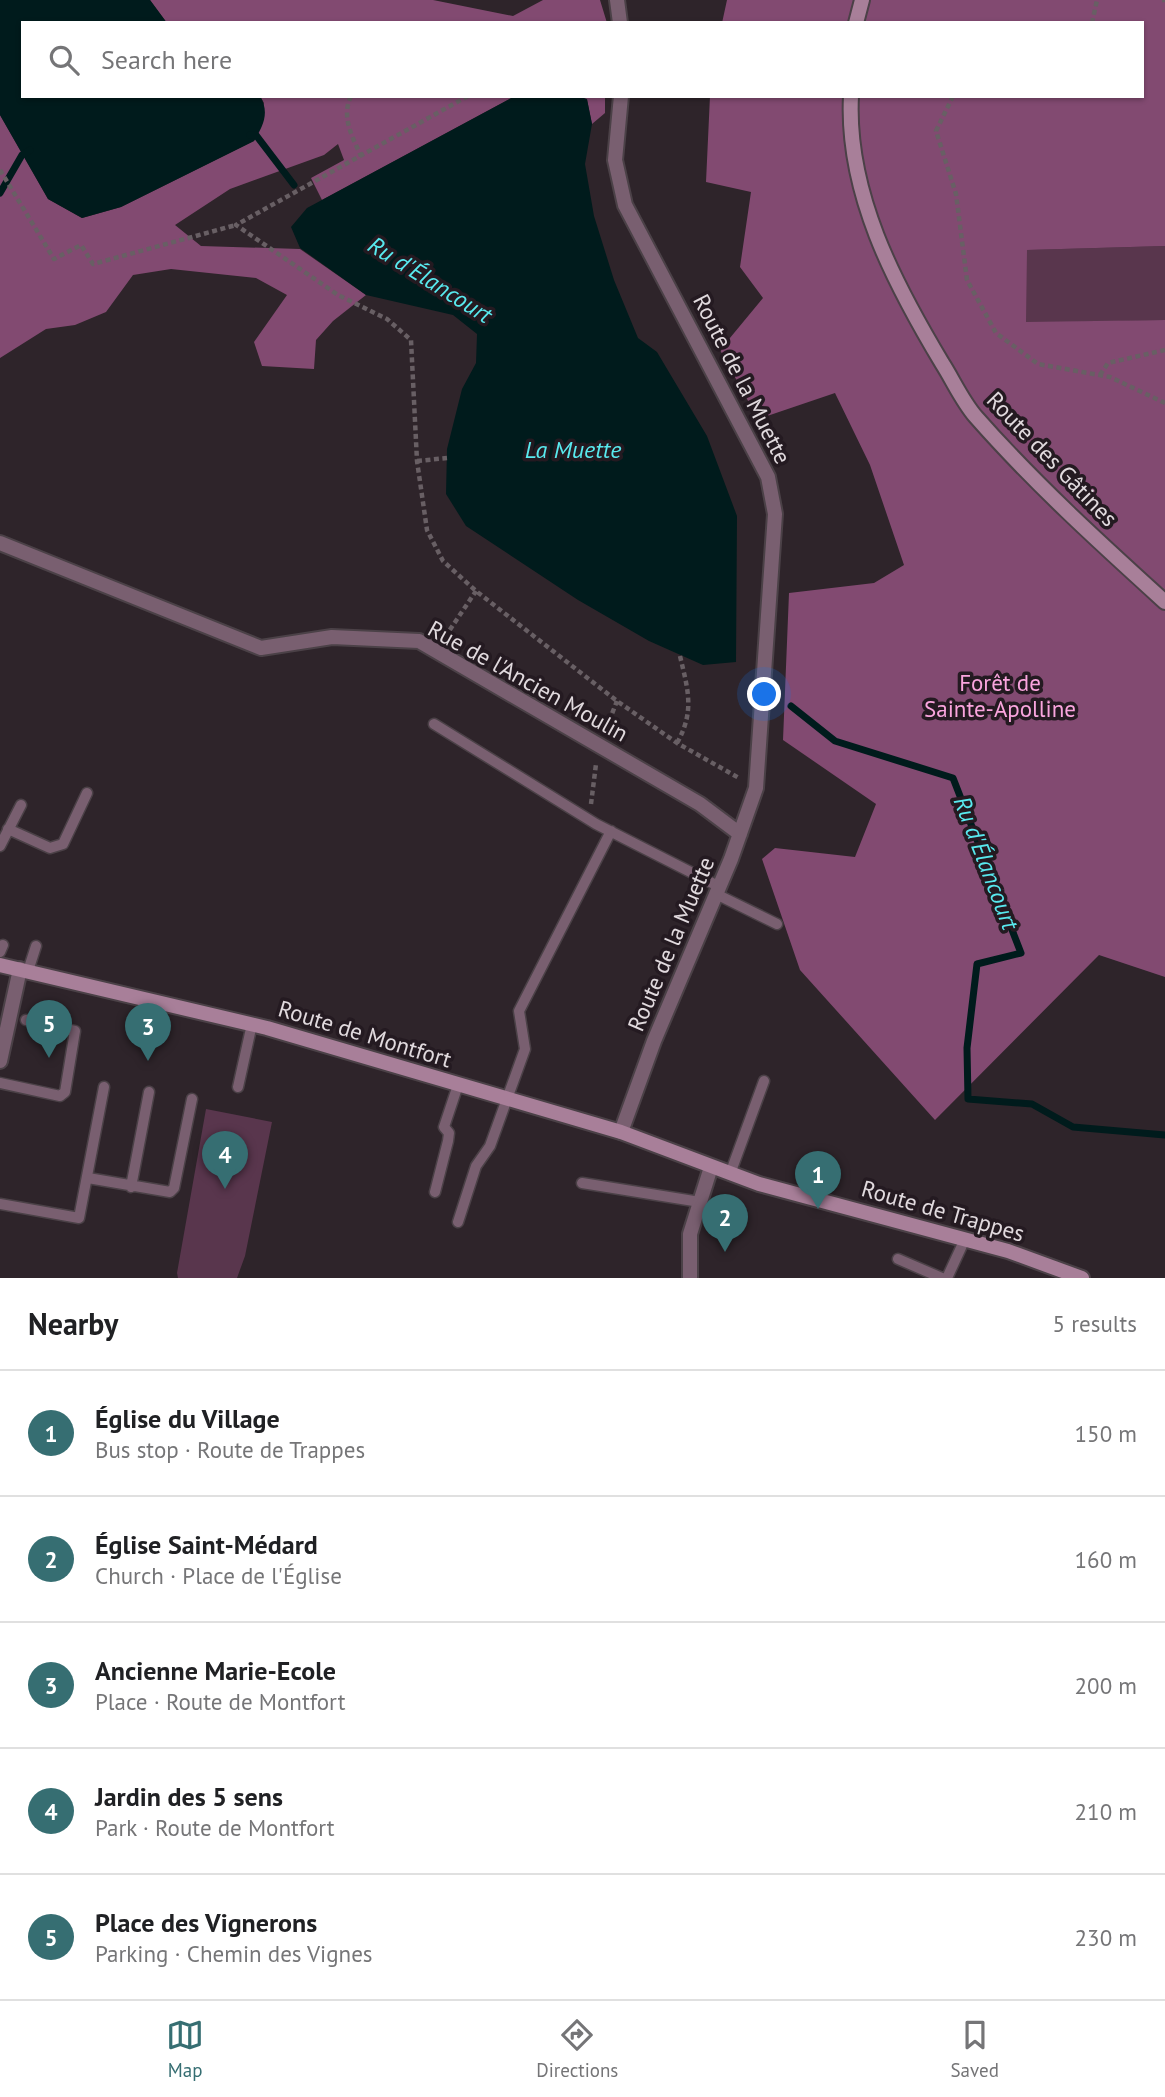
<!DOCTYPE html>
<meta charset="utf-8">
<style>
body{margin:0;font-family:"PT Sans",sans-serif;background:#f6f6f6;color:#202124}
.you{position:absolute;left:765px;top:695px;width:24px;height:24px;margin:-18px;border:5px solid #fff;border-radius:50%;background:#1a73e8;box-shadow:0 0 0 10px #1a73e833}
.badge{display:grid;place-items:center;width:46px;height:46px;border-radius:50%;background:#366e72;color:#fff;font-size:23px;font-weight:700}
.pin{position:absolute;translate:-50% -58px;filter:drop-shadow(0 2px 4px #0008)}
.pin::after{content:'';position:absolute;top:37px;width:24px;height:21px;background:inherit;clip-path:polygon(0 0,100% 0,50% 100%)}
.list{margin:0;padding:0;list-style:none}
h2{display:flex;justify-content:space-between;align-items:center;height:91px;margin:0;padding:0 28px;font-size:30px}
h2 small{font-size:23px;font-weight:400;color:#757577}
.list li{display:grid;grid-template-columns:46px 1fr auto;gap:21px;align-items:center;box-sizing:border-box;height:126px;padding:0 28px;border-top:2px solid #e0e0e0}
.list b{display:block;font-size:26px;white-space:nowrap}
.list p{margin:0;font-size:23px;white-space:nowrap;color:#757577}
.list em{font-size:23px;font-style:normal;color:#757577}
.icon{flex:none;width:38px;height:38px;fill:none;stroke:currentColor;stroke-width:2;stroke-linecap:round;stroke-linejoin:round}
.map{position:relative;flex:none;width:1165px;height:1278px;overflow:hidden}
.search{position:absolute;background:#fff;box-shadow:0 2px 5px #0004;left:21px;right:21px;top:21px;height:77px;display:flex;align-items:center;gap:18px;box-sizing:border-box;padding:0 24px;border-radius:0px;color:#757577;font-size:26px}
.sheet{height:721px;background:#fff}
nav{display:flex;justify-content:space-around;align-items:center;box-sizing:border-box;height:98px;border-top:2px solid #e0e0e0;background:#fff;font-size:19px;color:#757577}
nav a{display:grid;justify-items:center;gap:4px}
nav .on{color:#366e72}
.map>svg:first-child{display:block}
.green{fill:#59364d}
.forest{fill:#824a71}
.water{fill:#001b1c}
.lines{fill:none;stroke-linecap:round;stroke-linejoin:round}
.stream{stroke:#001b1c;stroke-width:7}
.lane-casing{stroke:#4b4147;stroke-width:13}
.street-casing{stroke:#4b4147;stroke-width:18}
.secondary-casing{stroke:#4b4147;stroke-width:18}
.path{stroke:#685f64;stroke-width:4.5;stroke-dasharray:5 3.5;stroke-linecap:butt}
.lane{stroke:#795f70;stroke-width:10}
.street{stroke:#795f70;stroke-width:14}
.secondary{stroke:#a87f99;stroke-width:14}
.labels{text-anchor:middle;stroke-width:7;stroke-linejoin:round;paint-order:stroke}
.street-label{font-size:23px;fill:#e1dade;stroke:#241a21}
.park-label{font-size:23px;fill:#faa5de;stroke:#241a21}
.water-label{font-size:24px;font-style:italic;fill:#58e9ee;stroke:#241a21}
</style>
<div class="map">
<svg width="1165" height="1278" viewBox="0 0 1165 1278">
<rect width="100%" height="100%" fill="#2e242a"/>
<path class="green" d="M1165 246V320L1026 323V250Z
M206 1109 272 1122 245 1256 237 1278H178L177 1273Z"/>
<path class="forest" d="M150 0H433L513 16 543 0H600L607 23H167Z
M727 0H1165V246L1027 250 1026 322 1165 320V977L1099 955 935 1120 800 970 762 859 775 848 855 857 876 804 783 740 789 593 874 583 904 565 870 465 835 393 758 419 720 350 763 298 740 267 751 192 706 182 710 96H1142V23H722Z
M260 96H515L322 200 311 178 344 160 338 144 324 155 230 189 175 225 201 246 300 249 366 295 333 321 316 340 314 369 262 366 254 342 287 295 256 278 171 269 133 275 106 312 75 325 46 329 0 358V115L48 199 82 218 121 207 254 141 264 103Z
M578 96H605V113L592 124 587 100Z"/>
<path class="water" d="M0 0H150L167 23H23V96H260C270 113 263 126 254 141L121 207 82 218 48 199 0 115Z
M515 96H578L587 99 592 124 585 164 594 216 614 280 638 338 657 352 707 436 737 516 736 662 703 665 649 641 578 600 466 526 446 494 447 449 462 389 476 363 477 334 453 315 366 295 300 248 291 227 307 208Z"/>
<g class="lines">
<path class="stream" d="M250 135H256L294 185
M0 193 22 155 30 150
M791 706 835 741 953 778 1021 953 977 964 967 1048 968 1099 1032 1104 1073 1127 1165 1135"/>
<defs>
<path id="lane" d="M434 724 596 824 720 887
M8 829 50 848 63 844 87 793
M0 846 21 805
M716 894 777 924
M0 952 3 945
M28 971 36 946
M0 1083 60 1096 65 1092 75 1031 26 1020
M238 1087 252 1024
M730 1174 764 1081
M88 1178 170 1192 174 1188 192 1099
M582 1183 700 1202
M131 1187 149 1092
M435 1192 448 1141 449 1133 444 1127 458 1085
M0 1204 79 1218 104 1087
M458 1222 476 1166 490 1146 525 1049 519 1011 611 831
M898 1259 942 1278
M947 1278 965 1239"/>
<path id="street" d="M617 0 620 23
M0 543 261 648 332 637 419 641 700 804 740 834
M0 1061 20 969
M621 1132 654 1041 731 859 756 788 775 514 768 477 625 205 615 160 621 96
M690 1278V1234L711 1167"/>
<path id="secondary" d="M856 23 862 0
M851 96C846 192 894 283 942 363 953 380 962 401 976 417 1034 483 1100 543 1165 602
M0 965 267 1028 621 1132 759 1184 1008 1251 1082 1278"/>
</defs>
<use href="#lane" class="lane-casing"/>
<use href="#street" class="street-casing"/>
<use href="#secondary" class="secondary-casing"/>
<path class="path" d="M1162 0H1165
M1008 23H1009
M1092 23 1097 0
M351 96C341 117 352 136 361 156
M468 96 236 225 338 295 387 319 411 340 417 461 427 530 443 561 476 591 617 701 677 743 739 778
M953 96 936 131 956 194 967 280 996 333 1038 364 1110 377 1165 403
M0 170 54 259 81 245 93 264 236 225
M1100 375 1108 363 1165 350
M417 461 447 458
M445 637 476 591
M606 729 617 701
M677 743C695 711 688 690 680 656
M591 804 596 764"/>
<use href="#lane" class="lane"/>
<use href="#street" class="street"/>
<use href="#secondary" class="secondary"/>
</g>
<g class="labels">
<g class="street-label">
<text transform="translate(742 379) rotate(63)" y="8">Route de la Muette</text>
<text transform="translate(1052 459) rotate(46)" y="8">Route des Gâtines</text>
<text transform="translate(528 681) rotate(29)" y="8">Rue de l'Ancien Moulin</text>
<text transform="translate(671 944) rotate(-67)" y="8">Route de la Muette</text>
<text transform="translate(365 1034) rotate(17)" y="8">Route de Montfort</text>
<text transform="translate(943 1211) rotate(16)" y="8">Route de Trappes</text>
</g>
<g class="park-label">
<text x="1000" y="691">Forêt de<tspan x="1000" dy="26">Sainte-Apolline</tspan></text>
</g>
<g class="water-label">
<text transform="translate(430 280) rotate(32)" y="8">Ru d'Élancourt</text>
<text x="573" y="458">La Muette</text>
<text transform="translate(986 863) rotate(69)" y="8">Ru d'Élancourt</text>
</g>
</g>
</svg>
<div class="you"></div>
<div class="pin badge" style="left:818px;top:1209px">1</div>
<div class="pin badge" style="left:725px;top:1252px">2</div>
<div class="pin badge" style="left:148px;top:1061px">3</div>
<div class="pin badge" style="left:225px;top:1189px">4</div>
<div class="pin badge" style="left:49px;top:1058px">5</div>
<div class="search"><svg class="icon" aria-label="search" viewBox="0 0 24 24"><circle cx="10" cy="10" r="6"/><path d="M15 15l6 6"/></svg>Search here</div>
</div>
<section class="sheet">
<h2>Nearby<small>5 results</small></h2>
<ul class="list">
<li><span class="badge">1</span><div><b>Église du Village</b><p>Bus stop · Route de Trappes</p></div><em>150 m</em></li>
<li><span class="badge">2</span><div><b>Église Saint-Médard</b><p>Church · Place de l'Église</p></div><em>160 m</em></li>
<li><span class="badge">3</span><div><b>Ancienne Marie-Ecole</b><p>Place · Route de Montfort</p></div><em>200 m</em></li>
<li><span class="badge">4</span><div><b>Jardin des 5 sens</b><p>Park · Route de Montfort</p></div><em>210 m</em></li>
<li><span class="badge">5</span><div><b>Place des Vignerons</b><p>Parking · Chemin des Vignes</p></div><em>230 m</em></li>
</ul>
</section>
<nav>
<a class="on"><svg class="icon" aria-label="map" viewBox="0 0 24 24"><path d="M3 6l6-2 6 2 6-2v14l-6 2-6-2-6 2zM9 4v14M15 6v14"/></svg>Map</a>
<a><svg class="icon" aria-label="directions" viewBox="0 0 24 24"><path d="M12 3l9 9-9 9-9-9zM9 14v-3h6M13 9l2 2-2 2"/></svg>Directions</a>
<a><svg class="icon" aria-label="saved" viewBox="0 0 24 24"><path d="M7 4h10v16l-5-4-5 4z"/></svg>Saved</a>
</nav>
